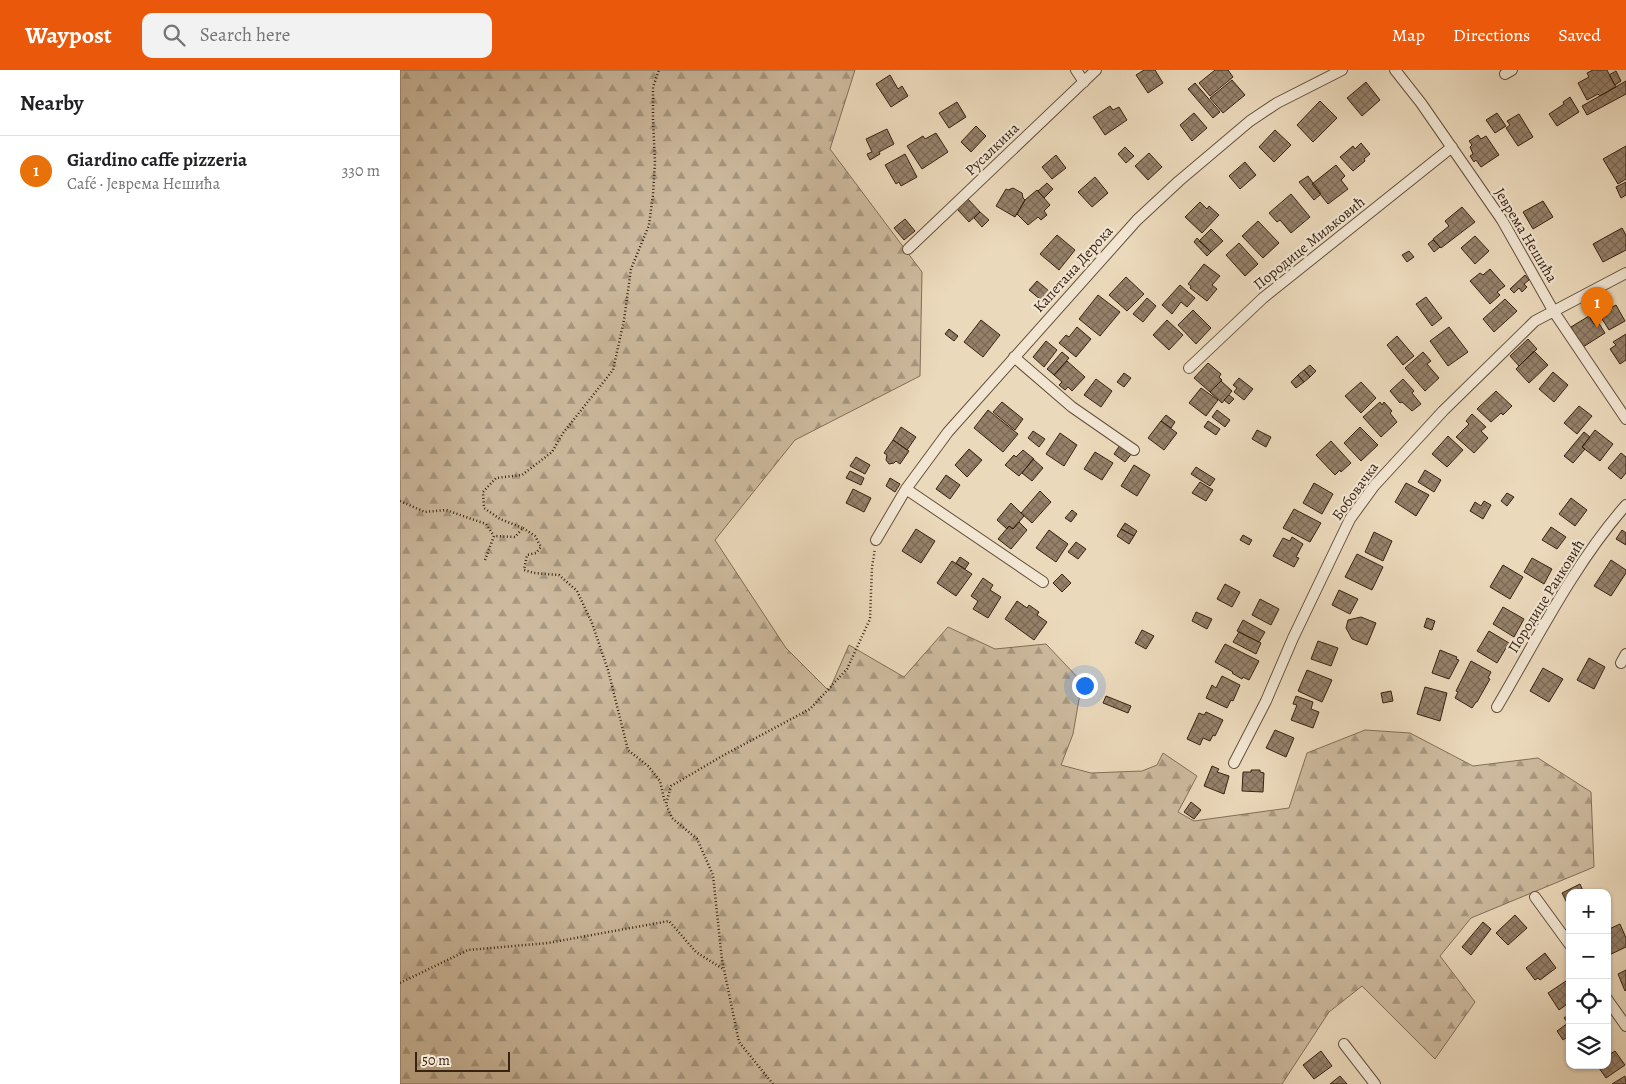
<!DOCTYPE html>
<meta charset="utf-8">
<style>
body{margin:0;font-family:Alegreya,serif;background:#f2f2f2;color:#202124}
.controls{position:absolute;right:15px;bottom:15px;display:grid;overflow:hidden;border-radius:10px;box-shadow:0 1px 4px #0004}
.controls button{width:45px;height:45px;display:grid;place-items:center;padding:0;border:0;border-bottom:1px solid #e0e0e0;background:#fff;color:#202124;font:25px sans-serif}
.scale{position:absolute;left:15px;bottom:12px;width:95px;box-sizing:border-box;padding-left:5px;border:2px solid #382212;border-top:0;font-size:14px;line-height:18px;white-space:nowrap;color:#382212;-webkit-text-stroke:4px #f2e6d3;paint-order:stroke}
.you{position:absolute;left:684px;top:615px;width:18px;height:18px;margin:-12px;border:4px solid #fff;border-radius:50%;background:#1a73e8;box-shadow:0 0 0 8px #1a73e833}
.badge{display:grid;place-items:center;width:32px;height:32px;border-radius:50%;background:#ea580c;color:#fff;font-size:16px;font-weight:700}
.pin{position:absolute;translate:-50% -41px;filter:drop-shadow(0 1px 2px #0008)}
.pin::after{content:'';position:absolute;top:26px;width:18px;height:15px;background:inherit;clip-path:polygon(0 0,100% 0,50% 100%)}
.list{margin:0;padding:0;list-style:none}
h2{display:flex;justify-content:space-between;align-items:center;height:65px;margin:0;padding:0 20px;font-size:21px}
h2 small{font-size:16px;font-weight:400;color:#757577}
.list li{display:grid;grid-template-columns:32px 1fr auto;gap:15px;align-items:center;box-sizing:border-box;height:70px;padding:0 20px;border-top:1px solid #e0e0e0}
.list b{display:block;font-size:19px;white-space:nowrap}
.list p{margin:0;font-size:16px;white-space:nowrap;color:#757577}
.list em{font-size:16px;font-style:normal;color:#757577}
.icon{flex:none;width:28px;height:28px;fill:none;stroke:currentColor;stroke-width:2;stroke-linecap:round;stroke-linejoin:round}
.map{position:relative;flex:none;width:1226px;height:1014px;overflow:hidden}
header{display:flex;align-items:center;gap:30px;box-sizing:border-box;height:70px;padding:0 25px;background:#ea580c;color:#fff}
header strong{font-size:24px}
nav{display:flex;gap:28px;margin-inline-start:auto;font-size:18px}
.search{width:350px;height:45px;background:#f2f2f2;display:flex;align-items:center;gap:12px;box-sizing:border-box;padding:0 18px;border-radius:10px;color:#757577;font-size:19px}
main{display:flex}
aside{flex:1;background:#fff}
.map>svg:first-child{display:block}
.forest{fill:url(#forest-firs);stroke:#826e58}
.building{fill:url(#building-cross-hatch);stroke:#382212}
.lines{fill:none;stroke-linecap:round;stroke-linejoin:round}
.minor-casing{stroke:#65503c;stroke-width:12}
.path{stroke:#382212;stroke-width:2.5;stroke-dasharray:1 2.5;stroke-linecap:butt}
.minor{stroke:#f2e6d3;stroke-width:10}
.labels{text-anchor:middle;stroke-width:4.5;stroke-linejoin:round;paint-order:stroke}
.street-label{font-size:15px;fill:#382212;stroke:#f2e6d3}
</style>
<header>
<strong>Waypost</strong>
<div class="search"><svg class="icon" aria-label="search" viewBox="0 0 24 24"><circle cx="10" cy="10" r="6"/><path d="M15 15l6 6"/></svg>Search here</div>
<nav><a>Map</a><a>Directions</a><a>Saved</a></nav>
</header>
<main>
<aside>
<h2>Nearby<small></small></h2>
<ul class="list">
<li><span class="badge" style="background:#e8710a">1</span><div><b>Giardino caffe pizzeria</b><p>Café · Јеврема Нешића</p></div><em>330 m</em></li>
</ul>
</aside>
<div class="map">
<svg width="1226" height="1014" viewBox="0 0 1226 1014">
<defs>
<pattern id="forest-firs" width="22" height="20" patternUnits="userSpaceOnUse" patternTransform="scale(1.25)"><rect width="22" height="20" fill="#cdba9e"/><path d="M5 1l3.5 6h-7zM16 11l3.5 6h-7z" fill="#a7977f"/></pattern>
<pattern id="building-cross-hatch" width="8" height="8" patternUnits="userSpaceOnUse" patternTransform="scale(1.25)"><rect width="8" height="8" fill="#95816a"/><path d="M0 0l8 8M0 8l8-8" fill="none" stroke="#7b6956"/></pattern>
</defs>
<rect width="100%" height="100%" fill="#ebd9bb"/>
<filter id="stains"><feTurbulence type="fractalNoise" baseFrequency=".004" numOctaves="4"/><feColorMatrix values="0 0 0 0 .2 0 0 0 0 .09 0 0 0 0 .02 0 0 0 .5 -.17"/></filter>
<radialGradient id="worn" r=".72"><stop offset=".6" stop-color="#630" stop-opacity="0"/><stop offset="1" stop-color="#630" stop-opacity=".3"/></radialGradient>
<path class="forest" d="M0 0H455L430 79 522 202 520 306 395 370 315 470 386 578 429 621 449 575 504 607 548 557 595 579 646 574 682 612 673 664 661 695 691 703 742 701 757 695 763 683 797 706 778 742 794 751 889 738 907 683 965 660 1010 663 1073 696 1138 688 1191 722 1194 797 1071 848 1040 886 1075 932 1035 989 962 916 929 942 882 1014H0Z"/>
<path class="building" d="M744 0H755L763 13 748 23 736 5Z
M815 0H828L833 7 810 26 799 13Z
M1193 0H1207L1216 17 1200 26 1198 24 1187 30 1178 13 1189 7 1187 3Z
M1216 1 1221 11 1215 15 1209 5Z
M490 5 498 19 502 16 508 26 491 37 476 14Z
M832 10 845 25 823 43 810 28Z
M1226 11V24L1187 45 1182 36Z
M966 12 980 30 962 46 947 28Z
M795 13 820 42 813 48 788 19Z
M1170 27 1179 42 1157 56 1149 44 1164 34 1163 32Z
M920 31 937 48 913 72 897 55Z
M557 32 566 47 549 58 539 43Z
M710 36 713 40 719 37 727 50 705 65 693 47Z
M794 43 807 58 792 71 780 55Z
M1097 43 1106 56 1095 63 1086 50Z
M1119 44 1133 67 1118 76 1106 58 1110 55 1107 51Z
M576 56 586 66 571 82 561 72Z
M487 59 494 74 479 82 480 84 470 90 467 84 472 82 466 69Z
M875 60 891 75 874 92 859 77Z
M536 63 548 82 522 99 507 76 523 66 525 69Z
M1078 65 1081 69 1086 66 1099 85 1081 97 1076 90 1074 92 1070 86 1073 84 1070 77 1072 75 1069 71Z
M961 73 970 84 964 89 965 91 953 101 940 87 953 76 955 79Z
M1226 76V109L1218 114 1203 89Z
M725 77 734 86 726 93 718 84Z
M749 83 762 97 748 110 735 96Z
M505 84 517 107 501 116 499 112 496 114 485 95Z
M656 85 666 98 652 109 642 97Z
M845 92 856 105 840 119 829 106Z
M936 95 945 106 941 110 948 119 928 134 912 114Z
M908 106 921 124 914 130 899 112Z
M695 107 708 123 692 137 678 122Z
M1226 112V125L1221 128 1216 117Z
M647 113 653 119 644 128 638 121Z
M613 118 622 123 623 128 625 130 615 147 596 136 606 119 608 120Z
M637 120 650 135 644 141 647 145 641 150 638 147 628 155 617 144 625 130Z
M891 124 910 147 891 163 880 150 877 152 869 143Z
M568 129 580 142 569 152 557 139Z
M1143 131 1153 147 1133 159 1123 142Z
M800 132 807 139 809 136 819 145 802 163 785 147Z
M1062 137 1075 152 1041 178 1033 169 1049 156 1045 151Z
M580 142 589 150 582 157 574 148Z
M505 149 515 161 504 170 494 158Z
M858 151 879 173 863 188 842 166Z
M1222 158 1226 165V180L1203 192 1193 174Z
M811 159 823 171 811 182 799 171Z
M657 165 675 180 659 200 640 184Z
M1075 166 1089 181 1075 194 1061 178Z
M797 168 811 182 807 186 794 172Z
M1033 170 1040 177 1034 182 1028 174Z
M839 173 858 194 845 206 826 185Z
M1009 181 1014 187 1007 192 1002 185Z
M804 194 820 206 812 215 817 219 807 231 790 218 791 216 788 214Z
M1090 199 1105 216 1097 222 1100 225 1090 234 1070 211 1080 203 1083 205Z
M1125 205 1129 210 1124 214 1127 217 1122 222 1119 218 1114 223 1110 219Z
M726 207 744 224 727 241 709 225Z
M637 211 655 226 647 235 629 220Z
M780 215 795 228 787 237 781 232 772 244 762 235Z
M698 225 720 242 700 266 679 249Z
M1026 227 1042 248 1032 256 1016 234Z
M747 228 756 236 743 252 733 244Z
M1105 229 1117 241 1094 262 1083 249Z
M1216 235 1225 251 1209 260 1199 244Z
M793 240 811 258 796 274 778 255Z
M1189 246 1194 254 1198 252 1205 263 1183 277 1171 257Z
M581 250 600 265 583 287 564 272Z
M767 250 783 265 769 280 753 265Z
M677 257 691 269 676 287 659 273 666 265 669 267Z
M1049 257 1068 282 1048 296 1030 271Z
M549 259 558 266 554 271 545 264Z
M1226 264V290L1220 294 1210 279 1216 275 1213 272Z
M997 266 1014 286 1003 295 987 275Z
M1128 269 1137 279 1119 296 1110 286Z
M646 271 657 280 644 297 633 287Z
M1134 281 1148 295 1129 313 1116 299Z
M662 282 669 288 654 305 647 299Z
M1023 282 1031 291 1027 294 1039 308 1025 321 1005 298Z
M667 291 685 307 672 321 668 317 665 320 659 315 662 312 654 305Z
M808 293 821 304 819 307 822 310 810 322 794 308Z
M910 295 916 301 910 307 904 300Z
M904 300 910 307 904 312 898 305Z
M1153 302 1168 315 1154 332 1139 319Z
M724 303 731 308 724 317 717 312Z
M898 305 904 312 896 318 891 312Z
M839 308 853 319 844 330 834 322 837 318 833 315Z
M696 309 712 321 701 337 684 325Z
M1003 309 1014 321 1012 323 1021 334 1012 341 1002 332 1000 333 990 321Z
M821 311 832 321 822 333 810 322Z
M961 312 976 328 961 343 945 326Z
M801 318 818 330 806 346 789 333Z
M1096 321 1112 336 1103 345 1101 343 1091 352 1077 339Z
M829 325 834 329 829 334 824 330Z
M602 332 623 349 615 360 593 342Z
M980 332 982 335 984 332 992 341 990 343 997 352 981 367 963 347Z
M1179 336 1192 346 1177 364 1164 353Z
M588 340 618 364 603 382 574 358Z
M817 340 830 350 825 357 812 347Z
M1072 344 1086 357 1081 361 1088 368 1074 383 1056 367 1069 354 1066 351Z
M766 345 775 352 771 358 761 351Z
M761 351 777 363 764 380 748 368Z
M808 351 820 359 816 365 804 357Z
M501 357 516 367 507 380 493 370Z
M960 357 978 375 961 391 944 373Z
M857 360 871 367 866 377 852 369Z
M1195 360 1213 374 1200 391 1182 377Z
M633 361 645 369 639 377 628 368Z
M1184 362 1190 367 1182 377 1185 379 1173 393 1164 386Z
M660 363 677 375 664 396 646 384Z
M1048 366 1063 380 1047 397 1032 384Z
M493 370 509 381 500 394 496 391 494 393 489 394 486 390 487 385 484 383Z
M931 371 951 393 941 402 940 400 935 405 916 385Z
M720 375 732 383 725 392 714 384Z
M569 379 582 390 567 407 555 395Z
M623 380 634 389 619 406 605 395 614 385 616 387Z
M695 382 713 393 702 410 684 399Z
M1221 383 1226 387V403L1221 409 1208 398Z
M456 387 470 395 465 404 450 396Z
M633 389 643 398 632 411 622 403Z
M734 395 750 405 737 426 721 416Z
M796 397 815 409 810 416 791 404Z
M1025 400 1041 410 1034 422 1018 412Z
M450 401 464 408 461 415 446 408Z
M546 405 560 415 550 429 536 419Z
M490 408 500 414 495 422 486 416Z
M800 412 813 420 806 431 792 423Z
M914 413 933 424 922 444 903 433Z
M1006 413 1029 425 1016 446 995 432Z
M453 419 471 428 464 442 446 433Z
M640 421 651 432 632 453 621 443Z
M1107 423 1114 427 1107 436 1101 431Z
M1171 428 1187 440 1175 456 1159 444Z
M1084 431 1091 435 1083 449 1070 441 1075 432 1081 436Z
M611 433 624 446 613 459 609 456 607 459 597 450Z
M894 439 921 453 910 472 883 458Z
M672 440 677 444 671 452 665 448Z
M619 452 627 460 611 479 598 469 609 456 613 459Z
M725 453 737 461 734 466 721 459Z
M1151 457 1166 467 1157 479 1142 470Z
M516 459 535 471 521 493 502 481Z
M721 459 734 466 729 474 717 466Z
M649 460 668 474 656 492 636 478Z
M1222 460 1226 463V475L1216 469Z
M974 462 992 471 983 491 965 482Z
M843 465 852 470 849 475 840 470Z
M892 467 903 474 896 487 899 488 894 497 873 486 883 468 890 471Z
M676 472 686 479 678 489 668 482Z
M957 484 983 497 972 520 945 507Z
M560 487 569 493 565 499 556 493Z
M1132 488 1152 499 1144 514 1124 502Z
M1211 490 1226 500V503L1211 526 1194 516Z
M552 491 572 504 556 526 537 513Z
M1103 495 1123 507 1110 529 1090 517Z
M662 504 671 513 662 522 653 513Z
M583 508 593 515 590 520 601 527 588 548 573 539 578 531 571 526Z
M825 514 840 522 832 537 817 529Z
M939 520 958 529 950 544 932 535Z
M860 529 879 539 871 555 852 545Z
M617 531 627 538 629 535 639 542 637 545 647 552 634 570 605 549Z
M1103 537 1124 549 1114 567 1093 554Z
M796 542 812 549 807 559 792 551Z
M961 547 976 553 967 575 952 569 946 558 948 550Z
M1027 548 1035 551 1032 560 1024 557Z
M843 550 865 562 859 572 837 561Z
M742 560 754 566 746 579 735 573Z
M1089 561 1109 573 1097 593 1077 581Z
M839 562 861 573 856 584 833 572Z
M918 571 938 578 931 596 911 589Z
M825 574 859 591 849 610 843 607 842 609 832 603 833 602 815 592Z
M1040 580 1057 587 1056 589 1059 590 1049 609 1032 603Z
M1189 588 1205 597 1194 619 1177 610Z
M1071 591 1091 602 1088 608 1090 609 1077 632H1076L1072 638 1055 628 1058 622 1056 621Z
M1143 598 1163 609 1149 632 1130 621Z
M907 600 932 610 922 632 898 621Z
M822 606 840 615 833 631 831 630 827 638 806 628 812 615 816 618Z
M1025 617 1047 623 1040 651 1017 644Z
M991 621 993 631 983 633 981 623Z
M706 626 731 636 728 643 703 633Z
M896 626 913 632 911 639 919 642 913 658 891 650 897 635 893 634Z
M806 642 823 650 815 666 813 665 810 671 803 668 800 675 787 669 799 643 804 645Z
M875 660 894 668 886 687 866 678Z
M812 696 819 699 817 702 829 706 824 724 804 716Z
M851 700H860V702L864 703 863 722 842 721 843 702H851Z
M791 732 801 740 794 749 784 742Z
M1180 814 1184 823H1170V839L1162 823Z
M1115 845 1127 858 1108 875 1096 863Z
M1083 852 1091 859 1071 885 1062 877Z
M1220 854 1226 868V877L1207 886V860Z
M1145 883 1156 898 1140 910 1138 908 1135 910 1126 898Z
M1226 900V920L1225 921 1218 904Z
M1166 911 1170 918V932L1159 940 1148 923Z
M1170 944V965L1163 970 1157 961 1168 953 1164 948Z
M921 981 932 996 914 1009 903 995Z
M1215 981 1225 995 1206 1008 1197 995H1207V986Z
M940 1006 947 1014H930Z
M1225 1006 1226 1014H1212Z"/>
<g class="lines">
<defs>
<path id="minor" d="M676 0 684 12
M995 0 1021 33 1102 150 1154 242 1226 349
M1105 4 1112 0
M508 179 696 0
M614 287 672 337 734 380
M789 298 863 228 1052 77
M506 419 643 512
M476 470 506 419 548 362 737 150 779 111 850 51 877 33 942 0
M1221 593 1226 584
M1097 637C1137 569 1174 494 1226 435
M834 693 866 631 893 568 950 449 974 416 1043 341 1135 251 1226 203
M1135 827 1170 875
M1207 929 1226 956
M944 974 975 1014"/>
</defs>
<use href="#minor" class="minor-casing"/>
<path class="path" d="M0 431 25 442 46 440 86 454 94 466
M123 458 135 466 141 477 136 483 127 485 124 500 134 503 159 505 177 521 192 553 208 600 228 680 248 696 260 711 265 733
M85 490 94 466 115 467 123 458 100 449 84 438 83 422 96 408 122 405 152 382 163 363 213 300 224 250 231 199 249 155 253 125 255 92 253 50V17L259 0
M0 913 68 880 148 873 269 851 296 882 323 899
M373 1014 339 972 322 890 313 805 297 769 272 748 266 734 271 716 324 685 410 639 447 599 470 549 472 497 475 479"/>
<use href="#minor" class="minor"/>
</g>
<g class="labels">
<g class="street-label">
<text transform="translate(592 79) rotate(-44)" y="5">Русалкина</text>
<text transform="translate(1126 165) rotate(59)" y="5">Јеврема Нешића</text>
<text transform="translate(909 173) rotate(-39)" y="5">Породице Миљковић</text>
<text transform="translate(673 199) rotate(-48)" y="5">Капетана Дерока</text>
<text transform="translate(955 421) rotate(-54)" y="5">Бобовачка</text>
<text transform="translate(1146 526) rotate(-58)" y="5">Породице Ранковић</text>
</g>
</g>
<rect width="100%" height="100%" filter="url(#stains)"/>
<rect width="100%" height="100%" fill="url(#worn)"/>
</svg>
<div class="controls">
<button>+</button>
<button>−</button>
<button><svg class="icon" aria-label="locate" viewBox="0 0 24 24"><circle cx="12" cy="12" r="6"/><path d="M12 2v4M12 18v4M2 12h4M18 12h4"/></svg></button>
<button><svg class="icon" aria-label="layers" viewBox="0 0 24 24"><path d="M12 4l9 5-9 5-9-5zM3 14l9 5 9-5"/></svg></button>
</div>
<div class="scale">50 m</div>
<div class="you"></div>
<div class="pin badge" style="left:1197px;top:258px;background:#e8710a">1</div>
</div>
</main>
